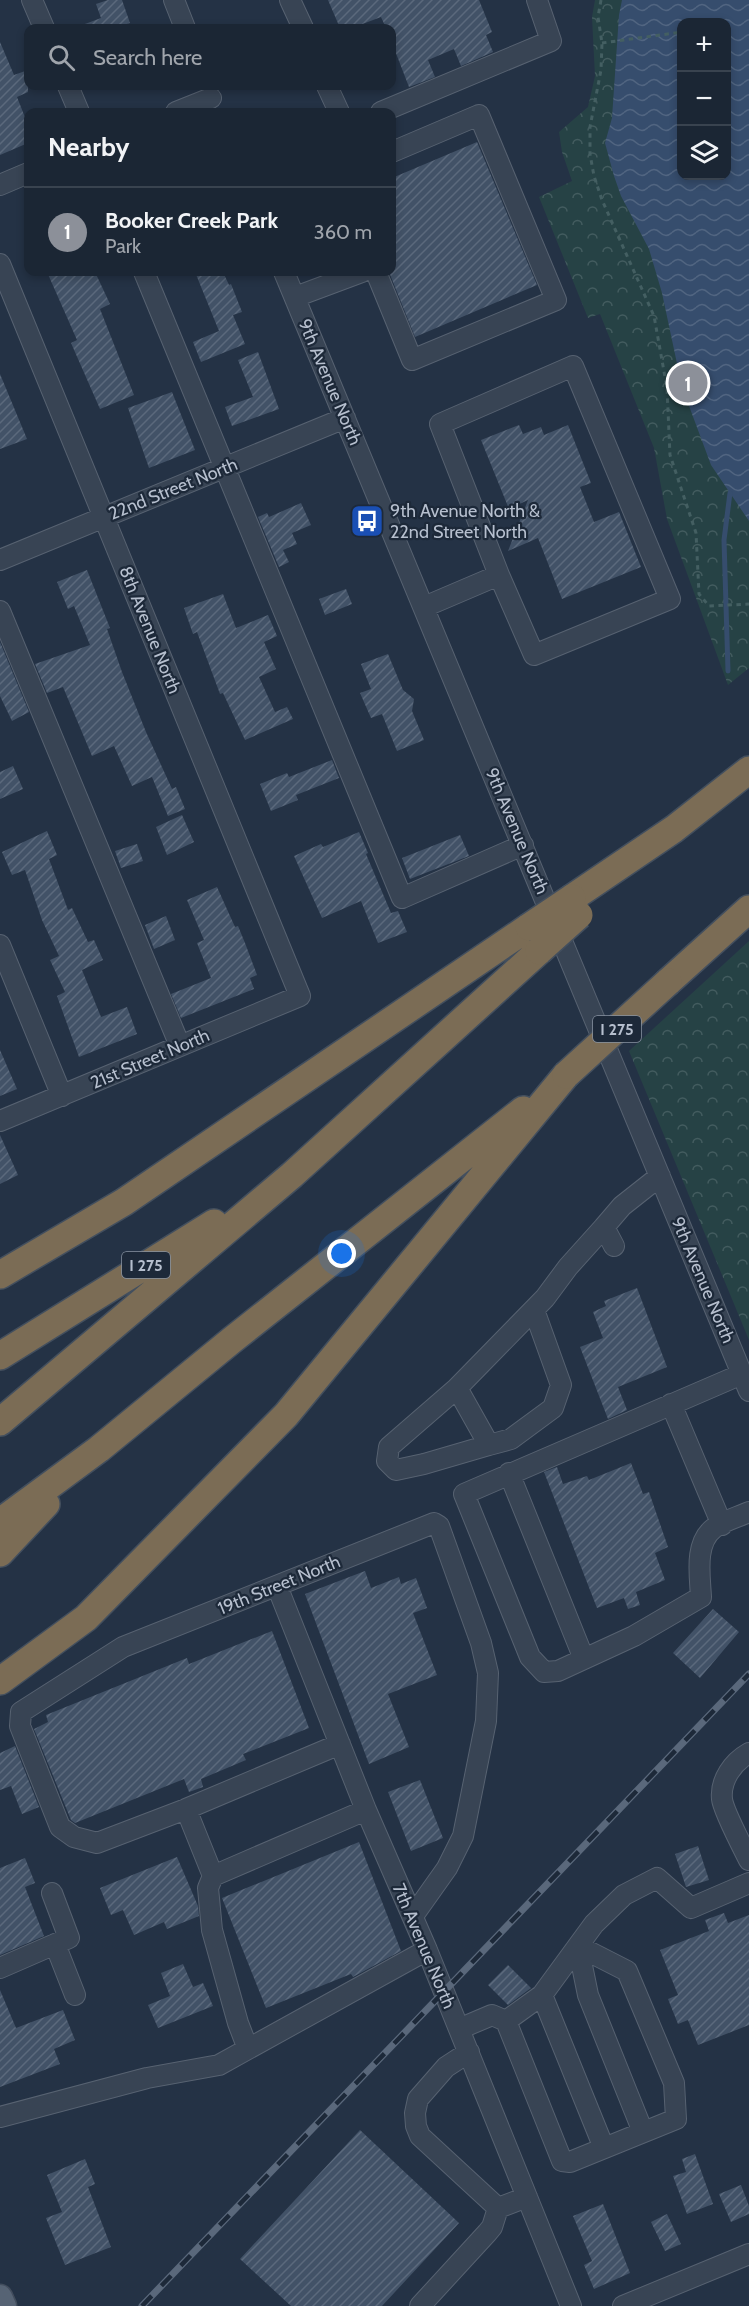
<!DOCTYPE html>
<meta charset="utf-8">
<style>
body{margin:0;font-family:Cabin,sans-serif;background:#283240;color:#f1f3f6}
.controls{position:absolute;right:18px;top:18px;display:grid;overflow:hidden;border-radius:12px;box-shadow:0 3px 9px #0003}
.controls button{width:54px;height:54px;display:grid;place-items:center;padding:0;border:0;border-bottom:2px solid #39434f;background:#1b2634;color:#f1f3f6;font:30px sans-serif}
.you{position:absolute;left:342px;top:1254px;width:21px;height:21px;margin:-15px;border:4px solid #fff;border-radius:50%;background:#1a73e8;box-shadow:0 0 0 9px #1a73e833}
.badge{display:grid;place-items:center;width:39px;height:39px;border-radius:50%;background:#8c9099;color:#fff;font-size:20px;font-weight:700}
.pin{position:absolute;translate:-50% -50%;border:3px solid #fff;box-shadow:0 2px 6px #0006}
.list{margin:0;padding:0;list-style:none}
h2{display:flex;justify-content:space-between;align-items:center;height:78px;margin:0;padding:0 24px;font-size:26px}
h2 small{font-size:20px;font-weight:400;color:#a0a5ac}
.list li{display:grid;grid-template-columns:39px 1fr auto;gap:18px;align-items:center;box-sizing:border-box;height:90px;padding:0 24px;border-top:2px solid #39434f}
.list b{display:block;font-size:22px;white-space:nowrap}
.list p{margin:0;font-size:20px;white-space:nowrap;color:#a0a5ac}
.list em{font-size:20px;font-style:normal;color:#a0a5ac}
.icon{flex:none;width:33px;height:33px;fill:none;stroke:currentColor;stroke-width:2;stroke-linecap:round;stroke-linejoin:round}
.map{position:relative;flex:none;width:749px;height:2306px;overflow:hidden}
.search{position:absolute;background:#1b2634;box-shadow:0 3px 9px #0003;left:24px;top:24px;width:372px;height:66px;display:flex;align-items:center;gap:15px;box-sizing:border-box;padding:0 21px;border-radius:12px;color:#a0a5ac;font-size:22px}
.panel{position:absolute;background:#1b2634;box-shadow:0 3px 9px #0003;left:24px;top:108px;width:372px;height:168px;border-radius:12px}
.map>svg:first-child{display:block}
.forest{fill:url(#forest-crowns);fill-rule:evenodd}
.water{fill:url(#water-waves);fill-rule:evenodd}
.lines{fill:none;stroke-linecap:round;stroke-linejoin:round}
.stream{stroke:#364d6d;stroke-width:5}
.building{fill:url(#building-hatch)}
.minor-casing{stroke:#576271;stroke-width:22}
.major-casing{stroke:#424d5d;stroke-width:27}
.highway-casing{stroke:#434f5e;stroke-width:30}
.path{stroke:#445f62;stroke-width:3;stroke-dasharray:4.5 4.5;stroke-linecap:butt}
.minor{stroke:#384454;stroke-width:20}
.major{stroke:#566374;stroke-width:24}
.highway{stroke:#7b6c55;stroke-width:27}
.rail-casing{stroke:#5a687b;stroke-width:7}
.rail{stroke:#1d2939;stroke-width:4.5;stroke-dasharray:14;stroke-linecap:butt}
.highway-bridge-casing{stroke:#434f5e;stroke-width:30;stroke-linecap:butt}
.highway-bridge{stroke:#7b6c55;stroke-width:27}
.labels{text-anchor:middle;stroke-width:4.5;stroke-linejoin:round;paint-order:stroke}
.shield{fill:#1d2939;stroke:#8892a1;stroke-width:1.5}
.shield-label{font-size:16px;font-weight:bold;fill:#b6bfce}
.street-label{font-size:18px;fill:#b6bfce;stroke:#1d2939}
.poi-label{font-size:18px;fill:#b6bfce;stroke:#1d2939;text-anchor:start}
</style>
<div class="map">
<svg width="749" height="2306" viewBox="0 0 749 2306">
<defs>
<pattern id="forest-crowns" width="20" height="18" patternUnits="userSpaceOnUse" patternTransform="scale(1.5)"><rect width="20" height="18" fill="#264245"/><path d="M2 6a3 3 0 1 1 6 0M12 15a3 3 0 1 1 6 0" fill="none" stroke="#435c5f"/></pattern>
<pattern id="water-waves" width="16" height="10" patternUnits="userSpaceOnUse" patternTransform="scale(1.5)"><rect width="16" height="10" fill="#364d6d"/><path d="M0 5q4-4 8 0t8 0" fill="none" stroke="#516581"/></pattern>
<pattern id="building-hatch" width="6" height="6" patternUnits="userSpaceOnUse" patternTransform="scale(1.5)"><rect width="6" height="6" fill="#425267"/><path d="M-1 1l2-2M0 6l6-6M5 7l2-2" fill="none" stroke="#5b697c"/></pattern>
</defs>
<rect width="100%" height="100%" fill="#243245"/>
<path class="forest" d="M595 0H749V668L728 685 667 519 654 448 600 314 588 318 539 197 572 181 562 152 559 132 588 107 595 76 592 17ZM682 22H726V176H682Z
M749 941V1340L629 1051Z"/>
<path class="water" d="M622 0H749V521L711 465 682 387 662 293 649 249 621 196 614 176 605 143 612 118 619 15ZM682 22H726V176H682Z"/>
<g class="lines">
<path class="stream" d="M728 671 724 540 730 493"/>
</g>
<path class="building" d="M108 0H122L130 23 114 28H77V27L101 18 96 4Z
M328 0H479L492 32 486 35 493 52 461 66 454 49 428 60 435 77 409 87 392 43V28H386L381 17 352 28H340Z
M0 42 14 75 28 70V92L17 97 28 125V143L0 155Z
M477 142 537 285 415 337 389 272H392V178Z
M47 272H95L110 304 100 309 134 395 100 409 71 343 77 340Z
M195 272H223L229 285 231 284 242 312 233 315 245 344 201 362 193 342 219 331Z
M258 352 279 409 232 426 225 407 253 397 238 360Z
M0 374 27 439 0 449Z
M172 392 195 450 149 468 128 408Z
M519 425 523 434 541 427 544 435 568 425 591 483 580 487 594 522 619 512 641 567 562 599 538 538 508 551 528 500 509 509 481 440Z
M301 503 311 525 292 533 297 544 283 550 289 562 279 567 258 517 267 513 269 517Z
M87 570 110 628 107 629 122 672 146 732 172 789 176 787 185 809 168 816 152 777 132 786 114 746 92 756 63 687 47 693 35 664 90 645 74 606 68 609 57 582Z
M346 589 352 604 325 615 319 599Z
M223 594 236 628 268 615 277 636 264 642 276 669 259 677 275 712 287 707 293 719 245 740 223 693 220 694 197 632 193 634 184 608Z
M0 642 29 712 12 721 0 696Z
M388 654 403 690 414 699 412 711 424 740 397 751 382 714 371 718 360 693 371 689 361 664Z
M332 760 339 778 296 795 298 800 271 811 260 784 287 773 289 777Z
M13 766 23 789 0 799V772Z
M182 815 194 842 167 855 156 827Z
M47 831 57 855 49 859 68 910 72 908 88 942 94 940 103 960 82 970 101 1017 127 1007 137 1034 79 1057 57 996 65 992 50 960 59 956 42 920 25 870 12 875 2 852Z
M359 832 368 853 366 854 391 913 398 911 407 932 378 943 361 901 322 918 294 856 321 844 323 847Z
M460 835 469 856 410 879 402 858Z
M137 844 143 861 121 868 115 851Z
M217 887 235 927 238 926 245 943 257 975 250 978 254 989 181 1018 171 994 211 978 197 943 204 940 187 900Z
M166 916 175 940 154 949 145 925Z
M0 1050 17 1089 0 1096Z
M0 1135 18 1175 0 1184Z
M637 1288 667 1367 618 1387 627 1410 608 1419 580 1347 603 1338 593 1312 606 1306 604 1301Z
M631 1463 643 1494 649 1492 668 1547 655 1553 665 1580 636 1592 640 1605 628 1609 624 1598 597 1608 544 1472 557 1467 563 1484 587 1476 589 1480Z
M365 1571 371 1588 399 1577 401 1584 416 1578 427 1608 413 1613 437 1675 388 1694 409 1747 369 1764 305 1594Z
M713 1609 739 1632 700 1678 673 1653Z
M272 1631 309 1728 243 1754 246 1760 201 1779 203 1787 189 1792 184 1779 75 1823 71 1820 34 1729 48 1722 46 1715 187 1658 189 1664Z
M15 1746 39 1807 22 1814 11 1786 0 1790V1753Z
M420 1780 443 1838 411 1851 388 1792Z
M359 1842 401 1951 353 1977 351 1974 266 2008 222 1898Z
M698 1846 709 1880 686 1887 675 1854Z
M177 1857 198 1906 199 1916 167 1929 164 1922 134 1935 123 1910 111 1915 100 1888Z
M25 1858 35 1883 25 1887 44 1936 0 1955V1868Z
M724 1913 728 1923 749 1915V2025L698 2045 688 2020 678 2024 668 1999 678 1995 660 1950 709 1931 705 1920Z
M183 1964 193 1987 203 1983 213 2006 158 2028 148 2005 170 1996 161 1973Z
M508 1965 531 1988 508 2005 488 1985Z
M0 1990 16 2028 63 2010 75 2040 54 2049 60 2064 0 2087Z
M360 2130 459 2223 382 2306H291L240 2259Z
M695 2154 713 2204 687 2214 673 2176 686 2172 682 2159Z
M85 2159 95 2184 88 2187 111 2247 65 2265 46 2218 62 2212 47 2175Z
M741 2185 749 2206V2214L731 2222 719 2194Z
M603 2204 630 2273 594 2289 584 2265 592 2261 573 2216Z
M667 2214 681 2244 665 2251 651 2222Z"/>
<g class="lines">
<defs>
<path id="minor" d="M32 0 44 28
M174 0 185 28
M290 0 303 28
M68 86 79 112
M327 86 339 112
M176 112 211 98
M381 112 551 41 537 0
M0 185 28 173
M0 264 300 996 0 1121
M144 272 402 898 523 845
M284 272 749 1391
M376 272 412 360 556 300 479 115 392 152
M295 297 362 272
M0 560 345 418
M424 607 499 575 534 655 670 599 573 366 440 424 499 575
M0 611 180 1046
M0 945 62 1096
M614 1246 604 1227 622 1206 660 1176
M534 1310 561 1385 553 1408 511 1439 489 1445 457 1388 545 1298 568 1267 604 1227
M742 1374 464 1494 530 1657 544 1672 558 1671 634 1636 701 1597C700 1576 694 1543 714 1528 723 1521 738 1517 749 1512
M457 1388 389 1447 387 1461 396 1470 424 1464 489 1445
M671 1404 722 1525
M509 1473 584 1659
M277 1586 366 1810 427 1950 571 2306
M749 1753C733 1762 720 1780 722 1799 723 1810 743 1848 749 1860
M186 1809 340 1744
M213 1876 366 1810
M55 1944 75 1995
M578 1946 588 1995 643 2132
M0 1968 69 1938 52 1893
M542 1995 604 2148
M506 2021 542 1995 594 1924 624 1895 657 1878 691 1908 749 1883
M459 2029 492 2015 506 2021 562 2161 570 2162 676 2119 674 2083 627 1971 578 1946
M248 2049 238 2023 212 1930 208 1888 213 1876 186 1809 97 1843 74 1837 60 1827 20 1726 21 1712 123 1647 434 1523 439 1526 481 1643 488 1673 486 1721 463 1836 447 1868 413 1916
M469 2052 446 2067 418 2099 415 2113 416 2126 420 2136 498 2208 527 2197
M0 2117 147 2078 219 2065 427 1950
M420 2306 487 2233 492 2227 498 2208
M623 2306 749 2254"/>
<path id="major" d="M0 2297 4 2306"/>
<path id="highway" d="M572 898 674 829 749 770
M668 982 749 909
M0 1275 124 1202 529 927
M0 1356 214 1223
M0 1422 292 1175 539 951
M0 1522 99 1449 232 1340 523 1110
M0 1553 46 1504
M0 1681 86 1618 286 1415 566 1075"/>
</defs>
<use href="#minor" class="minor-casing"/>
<use href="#major" class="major-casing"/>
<use href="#highway" class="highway-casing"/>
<path class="path" d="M601 0 598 17 602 43 601 70 590 127V154L594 176 602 200 654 316 667 388 670 455 696 533 699 594 709 606 749 604
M602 43 682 32"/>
<use href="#minor" class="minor"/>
<use href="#major" class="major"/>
<use href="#highway" class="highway"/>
<defs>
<path id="rail" d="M142 2306 749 1674"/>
</defs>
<use href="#rail" class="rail-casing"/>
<use href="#rail" class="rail"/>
<defs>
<path id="highway-bridge" d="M529 927 572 898
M539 951 579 915
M566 1075 668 982"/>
</defs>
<use href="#highway-bridge" class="highway-bridge-casing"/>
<use href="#highway-bridge" class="highway-bridge"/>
</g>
<defs>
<symbol id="bus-square" viewBox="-11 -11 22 22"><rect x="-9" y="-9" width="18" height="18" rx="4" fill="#1a4fb4" stroke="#1d2939"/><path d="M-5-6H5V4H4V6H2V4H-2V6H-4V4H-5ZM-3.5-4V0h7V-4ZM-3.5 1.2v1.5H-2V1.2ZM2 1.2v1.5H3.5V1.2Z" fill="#fff"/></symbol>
</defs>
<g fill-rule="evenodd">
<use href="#bus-square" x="348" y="502" width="38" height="38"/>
</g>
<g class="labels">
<g class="shield">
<rect x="593" y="1016" width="48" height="26" rx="4.5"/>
<rect x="122" y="1252" width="48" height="26" rx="4.5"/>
</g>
<g class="shield-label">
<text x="617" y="1035">I 275</text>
<text x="146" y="1271">I 275</text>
</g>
<g class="street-label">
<text transform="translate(330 382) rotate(67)" y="6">9th Avenue North</text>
<text transform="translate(173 489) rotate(-22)" y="6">22nd Street North</text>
<text transform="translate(150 630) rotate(68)" y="6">8th Avenue North</text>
<text transform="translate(517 831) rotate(67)" y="6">9th Avenue North</text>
<text transform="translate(150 1059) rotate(-23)" y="6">21st Street North</text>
<text transform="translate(703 1280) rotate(67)" y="6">9th Avenue North</text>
<text transform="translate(279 1585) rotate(-22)" y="6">19th Street North</text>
<text transform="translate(424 1946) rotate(67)" y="6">7th Avenue North</text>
</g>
<g class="poi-label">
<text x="390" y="517">9th Avenue North &amp;<tspan x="390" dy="21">22nd Street North</tspan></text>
</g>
</g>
</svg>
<div class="controls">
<button>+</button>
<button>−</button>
<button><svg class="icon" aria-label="layers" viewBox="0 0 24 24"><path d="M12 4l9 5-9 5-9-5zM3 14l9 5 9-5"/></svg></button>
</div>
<div class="you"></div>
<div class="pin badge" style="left:688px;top:383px">1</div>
<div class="search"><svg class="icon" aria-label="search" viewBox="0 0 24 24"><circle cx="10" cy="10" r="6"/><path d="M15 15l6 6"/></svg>Search here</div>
<section class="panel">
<h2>Nearby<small></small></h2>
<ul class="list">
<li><span class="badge">1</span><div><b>Booker Creek Park</b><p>Park</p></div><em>360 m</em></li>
</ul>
</section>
</div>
